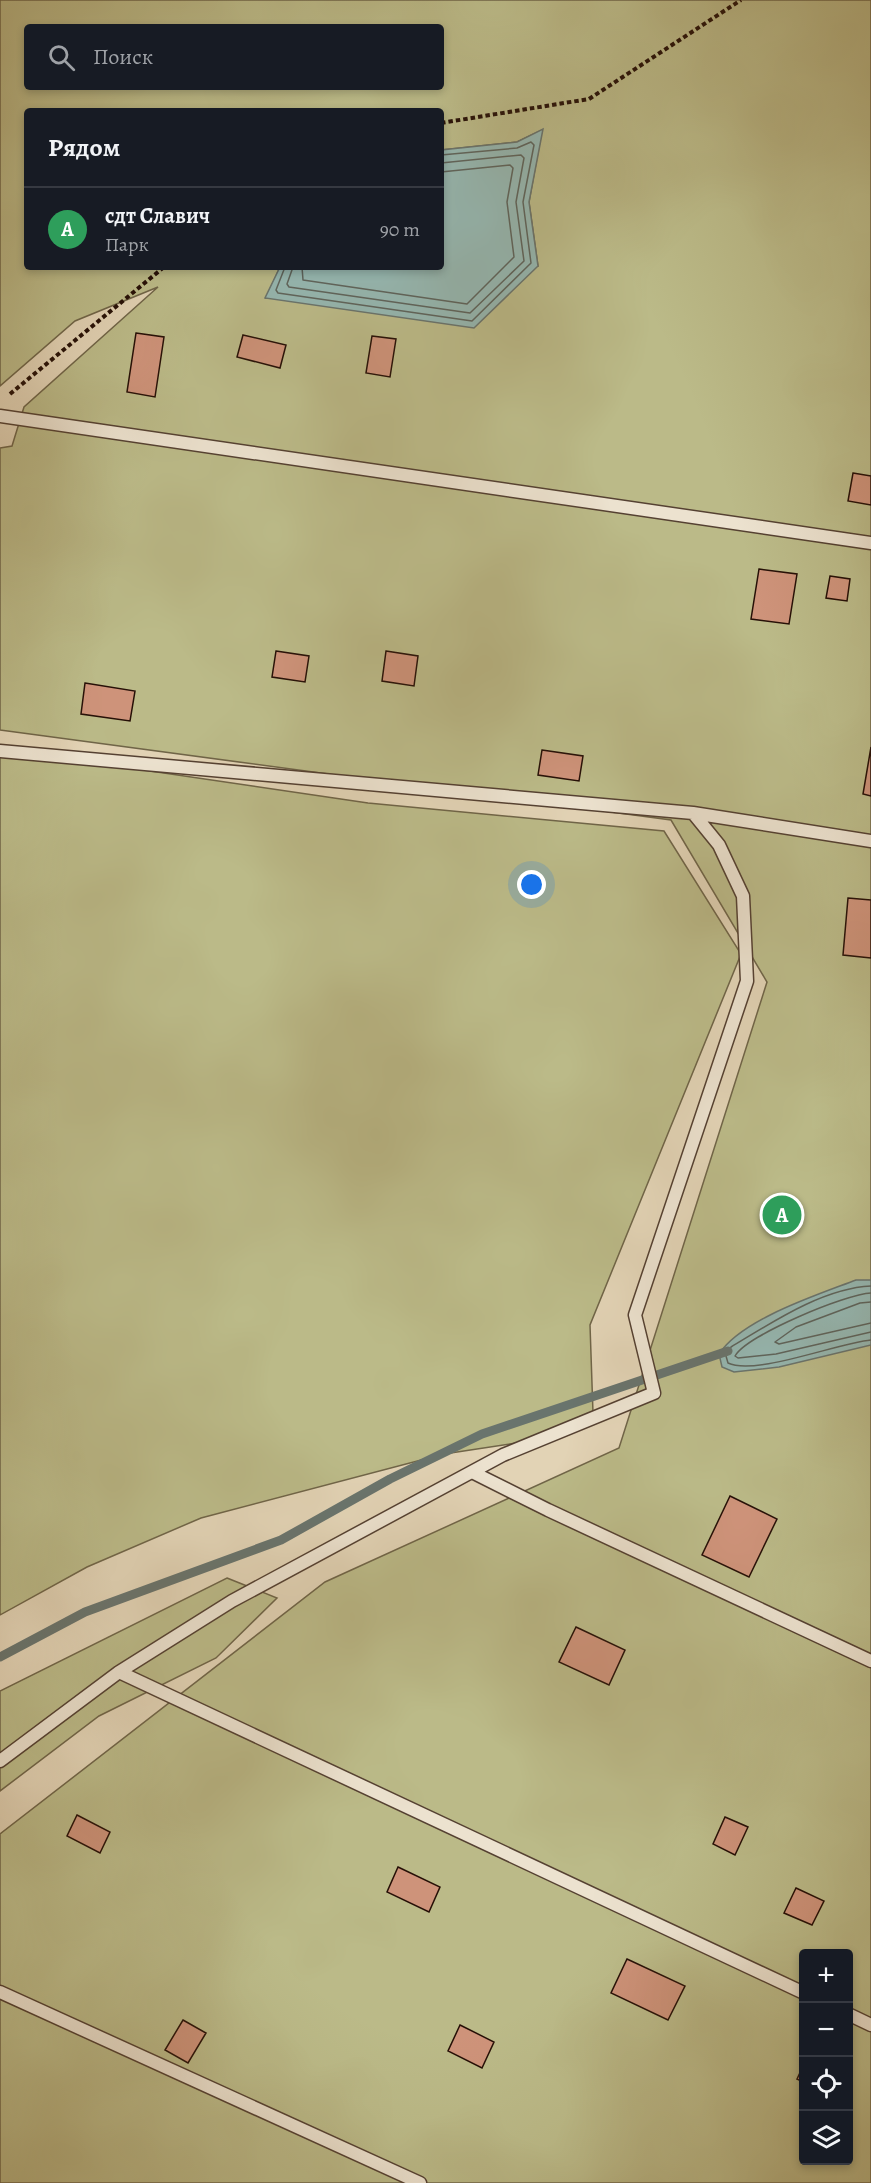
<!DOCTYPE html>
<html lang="ru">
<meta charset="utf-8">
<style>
body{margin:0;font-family:Alegreya,serif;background:#242831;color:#f1f3f6}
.controls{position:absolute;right:18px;bottom:18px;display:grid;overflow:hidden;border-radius:6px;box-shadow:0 3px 9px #0003}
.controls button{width:54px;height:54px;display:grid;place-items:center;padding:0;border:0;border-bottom:2px solid #363941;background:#171b24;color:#f1f3f6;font:30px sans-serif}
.you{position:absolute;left:532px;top:885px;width:21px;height:21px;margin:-15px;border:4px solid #fff;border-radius:50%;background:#1a73e8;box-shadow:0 0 0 9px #1a73e833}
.badge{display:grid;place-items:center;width:39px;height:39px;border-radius:50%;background:#c59692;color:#fff;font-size:20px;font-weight:700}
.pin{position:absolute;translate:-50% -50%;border:3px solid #fff;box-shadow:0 2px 6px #0006}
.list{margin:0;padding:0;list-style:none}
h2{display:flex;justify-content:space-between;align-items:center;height:78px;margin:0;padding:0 24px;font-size:26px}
h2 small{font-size:20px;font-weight:400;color:#9ea1a6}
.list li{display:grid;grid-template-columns:39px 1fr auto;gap:18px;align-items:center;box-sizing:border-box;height:84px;padding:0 24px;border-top:2px solid #363941}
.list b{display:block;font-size:22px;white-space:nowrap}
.list p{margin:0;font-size:20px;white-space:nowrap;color:#9ea1a6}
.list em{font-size:20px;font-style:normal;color:#9ea1a6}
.icon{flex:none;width:33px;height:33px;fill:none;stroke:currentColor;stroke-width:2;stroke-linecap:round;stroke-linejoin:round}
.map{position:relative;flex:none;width:871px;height:2183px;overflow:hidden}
.search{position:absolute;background:#171b24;box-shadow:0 3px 9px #0003;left:24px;top:24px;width:420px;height:66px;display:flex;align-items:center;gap:15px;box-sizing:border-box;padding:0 21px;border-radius:6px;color:#9ea1a6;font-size:22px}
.panel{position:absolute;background:#171b24;box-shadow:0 3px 9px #0003;left:24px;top:108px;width:420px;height:162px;border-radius:6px}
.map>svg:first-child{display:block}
.green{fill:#bbba88;stroke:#706548;stroke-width:1.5;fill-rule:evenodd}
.water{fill:#95b7b1;stroke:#69746d;stroke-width:1.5}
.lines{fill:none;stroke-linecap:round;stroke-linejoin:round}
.shore{stroke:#5e645c;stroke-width:1.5}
.stream{stroke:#69746d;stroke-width:9}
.building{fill:#ce937a;stroke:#261007;stroke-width:1.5}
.lane-casing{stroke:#554132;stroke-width:15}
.path{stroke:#261007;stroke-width:4;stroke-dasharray:4.5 3;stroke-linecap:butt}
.lane{stroke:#ece2cf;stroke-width:12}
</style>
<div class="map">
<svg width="871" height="2183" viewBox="0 0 871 2183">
<rect width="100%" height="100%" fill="#e2d3b5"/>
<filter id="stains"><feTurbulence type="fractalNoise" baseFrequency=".00333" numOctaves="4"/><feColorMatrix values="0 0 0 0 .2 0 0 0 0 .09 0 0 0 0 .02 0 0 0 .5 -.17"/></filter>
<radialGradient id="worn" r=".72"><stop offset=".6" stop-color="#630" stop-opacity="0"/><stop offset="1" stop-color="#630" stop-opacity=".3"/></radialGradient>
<path class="green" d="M0 0H871V2183H0V1834L325 1582 619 1448 767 982 671 820 0 730V448L12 446 24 407 158 287 75 321 0 386ZM27 27H441V87H27ZM27 111H441V150L517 142 542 130 529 202 538 266 266 298 280 267H27ZM804 1954H848V2160H804Z
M0 749 368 803 664 831 741 954 590 1325 593 1413 549 1438 444 1454 201 1518 87 1567 0 1615Z
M227 1578 277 1598 216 1658 99 1716 0 1791V1691Z"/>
<path class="water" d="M543 129 529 202 538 266 474 328 265 298 280 267H441V150L517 142Z
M856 1280H871V1345L779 1367 734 1372 722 1367 719 1354C742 1319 817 1295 856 1280Z"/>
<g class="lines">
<path class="shore" d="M285 267 276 290 278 293 472 321 531 263 523 202 534 145 531 142 517 148 441 155
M293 267 287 284 289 287 470 313 524 261 516 202 524 158 521 155 441 163
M302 267 303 280 467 304 514 257 507 202 513 168 510 165 441 172
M871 1286C823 1288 771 1323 731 1347L726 1356 728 1363C755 1376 838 1343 871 1340
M871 1293C846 1294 747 1335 735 1356L738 1358 776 1354 871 1332
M871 1302 860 1303 796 1327 775 1342 779 1344 871 1323"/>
<path class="stream" d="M0 1657 85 1612 281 1540 390 1479 482 1434 728 1351"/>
</g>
<path class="building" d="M136 333 164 337 155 397 127 392Z
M243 335 286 345 280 368 237 357Z
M372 336 396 339 390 377 366 373Z
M853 473 871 476V505L848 501Z
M759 569 797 574 789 624 751 619Z
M830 576 850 579 847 601 826 598Z
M276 651 309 656 305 682 272 677Z
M386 651 418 656 414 686 382 681Z
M85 683 135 691 130 721 81 714Z
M871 747V796L863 794Z
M542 750 583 756 579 781 538 775Z
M848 898 871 900V958L843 955Z
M730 1496 777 1519 749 1577 702 1555Z
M576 1627 625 1650 609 1685 559 1662Z
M77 1815 110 1832 100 1853 67 1836Z
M725 1817 748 1827 735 1855 713 1844Z
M398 1867 440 1887 429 1912 387 1892Z
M796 1888 824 1901 812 1925 784 1913Z
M627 1959 685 1986 668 2020 611 1993Z
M183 2020 206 2033 188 2063 165 2050Z
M460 2025 494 2042 482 2068 448 2051Z
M804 2064V2082L797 2079Z"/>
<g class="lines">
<defs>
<path id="lane" d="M0 416 871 543
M0 751 693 813 871 841
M472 1472 548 1510 871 1661
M119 1672 804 1993
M0 1761 119 1672 232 1601 503 1455 654 1393 635 1315 747 981 743 896 719 845 693 813
M0 1992 420 2183
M848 2014 871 2025"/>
</defs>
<use href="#lane" class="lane-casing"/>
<path class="path" d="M441 123 589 99 741 0
M10 394 164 267"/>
<use href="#lane" class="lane"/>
</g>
<rect width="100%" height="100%" filter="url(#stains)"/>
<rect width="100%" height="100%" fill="url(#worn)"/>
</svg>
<div class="controls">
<button>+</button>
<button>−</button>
<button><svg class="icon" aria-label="locate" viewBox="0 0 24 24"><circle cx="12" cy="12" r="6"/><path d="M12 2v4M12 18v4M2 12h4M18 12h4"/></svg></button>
<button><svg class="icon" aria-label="layers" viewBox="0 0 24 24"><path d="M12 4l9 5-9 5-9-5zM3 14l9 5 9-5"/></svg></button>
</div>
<div class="you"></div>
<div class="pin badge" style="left:782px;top:1215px;background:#2e9e5b">A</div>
<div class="search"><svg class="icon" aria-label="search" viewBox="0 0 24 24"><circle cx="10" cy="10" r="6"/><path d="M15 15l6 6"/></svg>Поиск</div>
<section class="panel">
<h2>Рядом<small></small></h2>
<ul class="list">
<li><span class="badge" style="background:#2e9e5b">A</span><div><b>сдт Славич</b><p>Парк</p></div><em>90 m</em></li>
</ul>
</section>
</div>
